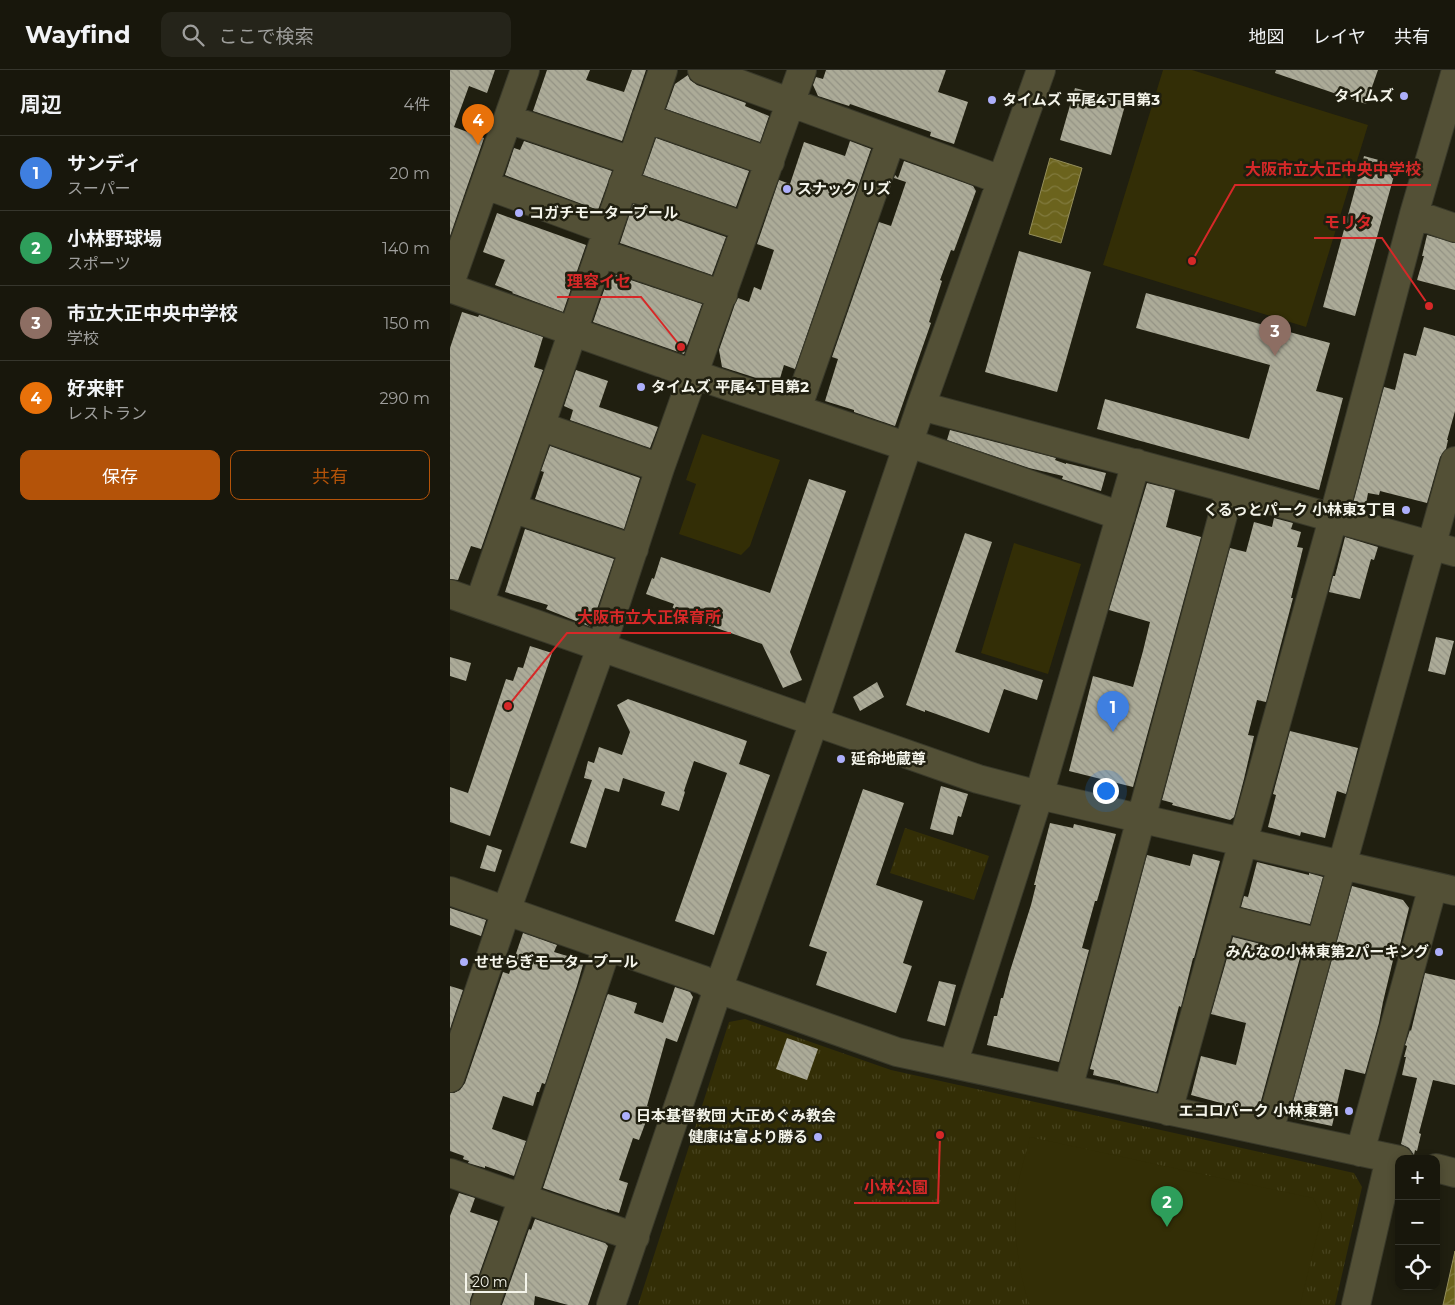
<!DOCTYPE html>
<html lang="ja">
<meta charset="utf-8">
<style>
body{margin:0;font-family:Montserrat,"Noto Sans JP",sans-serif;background:#25241a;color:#f1f3f6}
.controls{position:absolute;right:15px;bottom:15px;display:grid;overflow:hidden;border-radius:10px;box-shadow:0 2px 8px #0003}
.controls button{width:45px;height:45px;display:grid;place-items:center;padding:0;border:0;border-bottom:1px solid #36362d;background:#18170c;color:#f1f3f6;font:25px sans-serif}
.scale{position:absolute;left:15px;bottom:12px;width:62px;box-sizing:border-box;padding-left:5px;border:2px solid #f4f4ea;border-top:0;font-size:14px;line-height:18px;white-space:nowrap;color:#f4f4ea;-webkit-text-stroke:4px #201f10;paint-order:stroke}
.you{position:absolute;left:655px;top:720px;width:18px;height:18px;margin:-12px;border:4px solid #fff;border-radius:50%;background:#1a73e8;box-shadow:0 0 0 8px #1a73e833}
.badge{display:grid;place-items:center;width:32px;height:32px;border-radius:50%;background:#b45309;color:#fff;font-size:16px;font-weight:700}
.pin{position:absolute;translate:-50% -41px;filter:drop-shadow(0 1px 2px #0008)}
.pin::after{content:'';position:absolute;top:26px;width:18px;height:15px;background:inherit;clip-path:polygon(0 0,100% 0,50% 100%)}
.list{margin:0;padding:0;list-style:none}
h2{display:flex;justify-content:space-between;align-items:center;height:65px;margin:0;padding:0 20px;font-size:21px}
h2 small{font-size:16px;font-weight:400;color:#9f9f9d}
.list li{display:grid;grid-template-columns:32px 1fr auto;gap:15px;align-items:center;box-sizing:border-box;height:75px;padding:0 20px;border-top:1px solid #36362d}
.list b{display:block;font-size:19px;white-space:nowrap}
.list p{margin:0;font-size:16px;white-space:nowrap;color:#9f9f9d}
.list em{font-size:16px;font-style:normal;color:#9f9f9d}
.actions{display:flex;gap:10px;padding:15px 20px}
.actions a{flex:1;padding:11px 0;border:1px solid #b45309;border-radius:10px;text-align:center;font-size:18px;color:#b45309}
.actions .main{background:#b45309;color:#fff}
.icon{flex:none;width:28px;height:28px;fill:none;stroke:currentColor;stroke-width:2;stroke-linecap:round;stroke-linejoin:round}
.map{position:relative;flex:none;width:1005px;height:1235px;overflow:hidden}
header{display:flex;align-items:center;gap:30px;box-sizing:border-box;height:70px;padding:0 25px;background:#18170c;border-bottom:1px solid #36362d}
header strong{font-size:24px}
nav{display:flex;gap:28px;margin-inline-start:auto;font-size:18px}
.search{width:350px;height:45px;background:#25241a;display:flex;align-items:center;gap:12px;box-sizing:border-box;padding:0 18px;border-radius:10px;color:#9f9f9d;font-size:19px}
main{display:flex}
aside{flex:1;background:#18170c}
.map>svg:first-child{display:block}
.park{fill:url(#park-tufts)}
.pitch{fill:#332e06}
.water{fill:url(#water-waves);stroke:#948e5a}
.building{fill:url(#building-back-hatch)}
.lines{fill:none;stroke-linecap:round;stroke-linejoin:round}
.minor-casing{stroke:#39392a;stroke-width:30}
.minor{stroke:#535036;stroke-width:28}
.poi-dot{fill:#adaffb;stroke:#201f10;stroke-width:2}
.labels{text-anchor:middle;stroke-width:5;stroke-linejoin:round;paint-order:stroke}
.poi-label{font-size:15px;font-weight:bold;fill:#f4f4ea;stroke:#201f10;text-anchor:start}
.leader{fill:none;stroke:#d62828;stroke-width:2}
.callout-dot{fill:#d62828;stroke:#201f10;stroke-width:2}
.callout-label{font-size:16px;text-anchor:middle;font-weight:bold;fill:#d62828;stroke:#201f10;stroke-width:5;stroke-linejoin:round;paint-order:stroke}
</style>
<header>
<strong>Wayfind</strong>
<div class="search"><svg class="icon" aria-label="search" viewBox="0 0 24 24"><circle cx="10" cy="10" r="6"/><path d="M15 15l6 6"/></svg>ここで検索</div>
<nav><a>地図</a><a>レイヤ</a><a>共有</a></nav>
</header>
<main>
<aside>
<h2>周辺<small>4件</small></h2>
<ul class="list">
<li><span class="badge" style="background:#3f7fe0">1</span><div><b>サンディ</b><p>スーパー</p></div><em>20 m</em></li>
<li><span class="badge" style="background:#2e9e5b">2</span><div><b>小林野球場</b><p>スポーツ</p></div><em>140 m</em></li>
<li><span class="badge" style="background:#8d6e63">3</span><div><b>市立大正中央中学校</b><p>学校</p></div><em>150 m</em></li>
<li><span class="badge" style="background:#e8710a">4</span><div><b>好来軒</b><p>レストラン</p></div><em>290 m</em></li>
</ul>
<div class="actions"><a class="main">保存</a><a>共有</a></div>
</aside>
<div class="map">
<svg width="1005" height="1235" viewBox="0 0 1005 1235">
<defs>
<pattern id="park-tufts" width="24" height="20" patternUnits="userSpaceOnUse" patternTransform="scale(1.25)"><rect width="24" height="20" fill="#332e06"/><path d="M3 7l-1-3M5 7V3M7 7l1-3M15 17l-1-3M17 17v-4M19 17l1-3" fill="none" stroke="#47431e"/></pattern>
<pattern id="water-waves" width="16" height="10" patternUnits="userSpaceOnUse" patternTransform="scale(1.25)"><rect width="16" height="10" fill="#6b631d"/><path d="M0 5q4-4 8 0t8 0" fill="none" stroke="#817a3e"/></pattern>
<pattern id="building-back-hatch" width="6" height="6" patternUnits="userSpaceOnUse" patternTransform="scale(1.25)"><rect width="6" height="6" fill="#acab98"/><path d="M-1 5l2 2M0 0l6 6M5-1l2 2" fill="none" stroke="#939284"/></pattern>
</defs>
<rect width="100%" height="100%" fill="#201f10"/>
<path class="park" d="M455 758 539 786 524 830 440 803Z
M295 949 441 1000 904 1103 912 1117 885 1235H188L279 952Z"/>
<path class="pitch" d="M713 0H742L918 55 856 257 653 195Z
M252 364 330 390 300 476 291 485 229 464 246 414 236 410Z
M564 473 631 494 598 604 531 583Z
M580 1067 863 1128 872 1145 850 1235H580C568 1205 563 1156 566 1124 569 1105 576 1085 580 1067Z"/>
<path class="water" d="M600 88 632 98 611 173 579 164Z
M1005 1181V1235H993Z"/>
<path class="building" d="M0 0H45L37 23 19 16 4 57 34 68 0 166Z
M97 0H140L136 10 174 22 182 0H196L172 71 83 41Z
M376 0H496L488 22 518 32 504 74 480 66 481 62 400 34 399 36 368 26 363 15 366 7 373 9Z
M826 0H928L916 34 825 3Z
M238 5 240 10 247 15 296 33 295 36 319 46 310 72 216 39 225 14Z
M625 18 676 32 661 85 610 70Z
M206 68 299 101 286 137 193 105Z
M74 71 162 101 148 140 55 105 64 78 70 80Z
M400 71 421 79 345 299 334 295 328 315 272 297 269 280 285 234 288 228 299 232 304 217 311 220 324 180 307 174 329 110 340 114 354 72 395 86Z
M914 86 947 95 905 246 873 237Z
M454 91 523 116 526 121 504 181 501 180 490 210 492 211 479 252 481 253 445 356 404 342V340L375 331 388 289 382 287 429 152 441 156 456 112 444 108 445 105 448 108Z
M183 134 276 167 262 205 170 173Z
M47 143 136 175 113 242 62 223 63 222 45 215 55 190 33 182Z
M977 165 1005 173V220L967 210 974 186H972Z
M569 181 641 202 607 322 535 302Z
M160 203 252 234 234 284 143 252Z
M696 223 880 273 866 321 893 328 869 420 647 359 655 329 799 369 820 295 686 258Z
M12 242 28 247 29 245 93 267 84 297 93 300 31 479 21 476 8 510 0 509V278Z
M974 257 1005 266V341L997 370H998L996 379 990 387 977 433 930 421 929 425 918 423 915 440 902 437 934 317 945 320 954 283 966 286Z
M126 300 158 311 149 337 208 357 200 378 120 350 123 340 114 336Z
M500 360 606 388 605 390 616 394V393L656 403 651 421 612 409 613 406 579 398 497 370Z
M100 376 190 408 174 459 85 429 94 402 91 401Z
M359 409 396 421 340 582 352 610 333 618 312 574 221 542 224 534 196 524 202 508 204 509 211 487 320 523Z
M697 413 725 420 716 457 751 467 683 717 619 701 643 606 683 617 693 581 700 552 659 540Z
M824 448 843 453 841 459 851 462 847 477 853 478 841 528H843L816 632 807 630 798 665 804 666 794 709 784 747 780 750 722 735 723 733 712 730 780 478 796 482 804 452 822 457Z
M75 459 164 489 141 557 96 539 98 535 55 522Z
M515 463 542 472 505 582 593 610 587 630 554 619 539 663 475 640V642L456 635Z
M895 467 928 477 924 490 921 489 910 529 879 522 883 506H885Z
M986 567 1004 571 995 605 978 601Z
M80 576 102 583 40 766 0 752V717L18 723 56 609 63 611 68 597 73 598Z
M0 587 21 593 16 611 0 606Z
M427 612 434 627 410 641 403 627Z
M178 629 297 671 289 694 320 705 264 865 225 851 277 703 244 691 234 721 235 722 229 741 211 735 215 722 173 708 169 722 155 718 136 778 120 773 142 710 134 708 138 691 144 693 149 677 172 685 180 662 167 635Z
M840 661 908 678 896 724 887 721 875 768 851 762 850 766 818 757 826 725 823 724Z
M491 716 518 724 511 747 508 746 503 765 480 759Z
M413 719 454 733 426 815 473 831 453 893 462 896 446 943 366 915 377 882 359 876Z
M600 753 623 758 624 754 666 764 647 831H645L632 878 639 880 609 992 537 975 544 946H547L551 928H553L560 901 581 835 586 815H584Z
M37 775 52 780 45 802 30 798Z
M743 784 770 791 744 888H743L731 937 729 936 707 1021 706 1022 684 1016 670 1012V1011L643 1005 644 1000 640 999 697 785 740 796Z
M807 792 859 805V803L873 807 860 854 791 837 794 826 798 827Z
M902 816 953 830 959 838 947 887 944 886 933 932 929 953 915 1004 895 999 882 1056 843 1048 840 1043Z
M0 838 36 850 31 866 0 855Z
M73 863 107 875 104 882 134 891 127 916 95 1014 92 1013 89 1022H87L83 1036 53 1026 42 1059 76 1071 64 1106 35 1096V1098L18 1093 19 1091 13 1089 14 1086 0 1081V1023H4L10 1020 15 1013 53 902 59 904Z
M783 867 851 884 808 1042 787 1036 786 1039 771 1035V1033L741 1025 751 986 786 995 796 953 761 944Z
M975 903 1005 910V1015L983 1010 969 1063 971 1064 967 1081 965 1080 964 1085 959 1078 951 1074 967 1008 952 1005 956 987H954L957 976 955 975 960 960 961 961Z
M489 911 506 915 495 956 477 951Z
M0 916 13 920 0 959Z
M225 917 240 922 243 927 227 972 216 968 197 1036 201 1038 189 1070 183 1068 169 1110 178 1113 169 1143 157 1139V1140L93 1118 157 926 158 924 187 933 184 943 213 953Z
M337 968 368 979 357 1010 326 999Z
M9 1123 25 1128 20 1142 48 1151 20 1230V1235H0V1146Z
M85 1149 155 1173 158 1176 138 1235H118L85 1226 84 1235H52L79 1159 81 1160Z"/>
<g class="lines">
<defs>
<path id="minor" d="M252 0 551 110
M196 48 320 92
M58 49 181 91
M173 114 296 157
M36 115 158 160
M964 144 1005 158
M150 183 273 225
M0 213 75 0
M0 218 243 304 458 377 468 376 671 446
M471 336 780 419 1005 482
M347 339 441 70
M90 356 210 398
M62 438 184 479
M0 524 528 709 589 725 1005 821
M29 534 213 0
M0 821 253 910 268 919 447 982 949 1090
M772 848 870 873
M503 994 589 725 686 393
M0 1008 56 841 151 578 210 398 352 0
M618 1019 780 419
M718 1041 883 449 964 144 1005 4
M819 1062 892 795 1005 391
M910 1082 983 816
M986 1098 1005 1103
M0 1103 185 1167
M35 1235 73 1128 157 877
M161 1235 268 919 364 652 471 336 591 0
M906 1235 940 1088"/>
</defs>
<use href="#minor" class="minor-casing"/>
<use href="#minor" class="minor"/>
</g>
<g class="poi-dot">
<circle cx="954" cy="26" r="5"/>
<circle cx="542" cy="30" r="5"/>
<circle cx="337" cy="119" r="5"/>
<circle cx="69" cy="143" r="5"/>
<circle cx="191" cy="317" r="5"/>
<circle cx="956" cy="440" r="5"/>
<circle cx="391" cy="689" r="5"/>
<circle cx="989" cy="882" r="5"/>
<circle cx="14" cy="892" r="5"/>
<circle cx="899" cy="1041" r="5"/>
<circle cx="176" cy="1046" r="5"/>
<circle cx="368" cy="1067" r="5"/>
</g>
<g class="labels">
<g class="poi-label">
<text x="944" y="31" text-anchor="end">タイムズ</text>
<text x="552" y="35">タイムズ 平尾4丁目第3</text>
<text x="347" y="124">スナック リズ</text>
<text x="79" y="148">コガチモータープール</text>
<text x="201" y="322">タイムズ 平尾4丁目第2</text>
<text x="946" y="445" text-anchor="end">くるっとパーク 小林東3丁目</text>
<text x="401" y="694">延命地蔵尊</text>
<text x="979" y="887" text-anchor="end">みんなの小林東第2パーキング</text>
<text x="24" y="897">せせらぎモータープール</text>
<text x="889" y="1046" text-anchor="end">エコロパーク 小林東第1</text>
<text x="186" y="1051">日本基督教団 大正めぐみ教会</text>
<text x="358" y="1072" text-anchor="end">健康は富より勝る</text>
</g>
</g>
<path class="leader" d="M742 191L785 115H981M979 236L932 168H864M231 277L191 227H107M58 636L117 563H281M490 1065L488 1133H404"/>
<g class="callout-dot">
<circle cx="742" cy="191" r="5"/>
<circle cx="979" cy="236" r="5"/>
<circle cx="231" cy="277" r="5"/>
<circle cx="58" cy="636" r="5"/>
<circle cx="490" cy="1065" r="5"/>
</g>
<g class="callout-label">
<text x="883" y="105">大阪市立大正中央中学校</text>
<text x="898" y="158">モリタ</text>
<text x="149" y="217">理容イセ</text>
<text x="199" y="553">大阪市立大正保育所</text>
<text x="446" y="1123">小林公園</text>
</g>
</svg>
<div class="controls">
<button>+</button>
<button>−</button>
<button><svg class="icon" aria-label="locate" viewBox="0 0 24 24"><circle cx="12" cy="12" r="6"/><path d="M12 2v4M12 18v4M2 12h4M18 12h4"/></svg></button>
</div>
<div class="scale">20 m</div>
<div class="you"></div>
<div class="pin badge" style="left:663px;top:662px;background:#3f7fe0">1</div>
<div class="pin badge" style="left:717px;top:1157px;background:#2e9e5b">2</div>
<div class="pin badge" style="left:825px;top:286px;background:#8d6e63">3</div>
<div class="pin badge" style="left:28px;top:75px;background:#e8710a">4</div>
</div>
</main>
